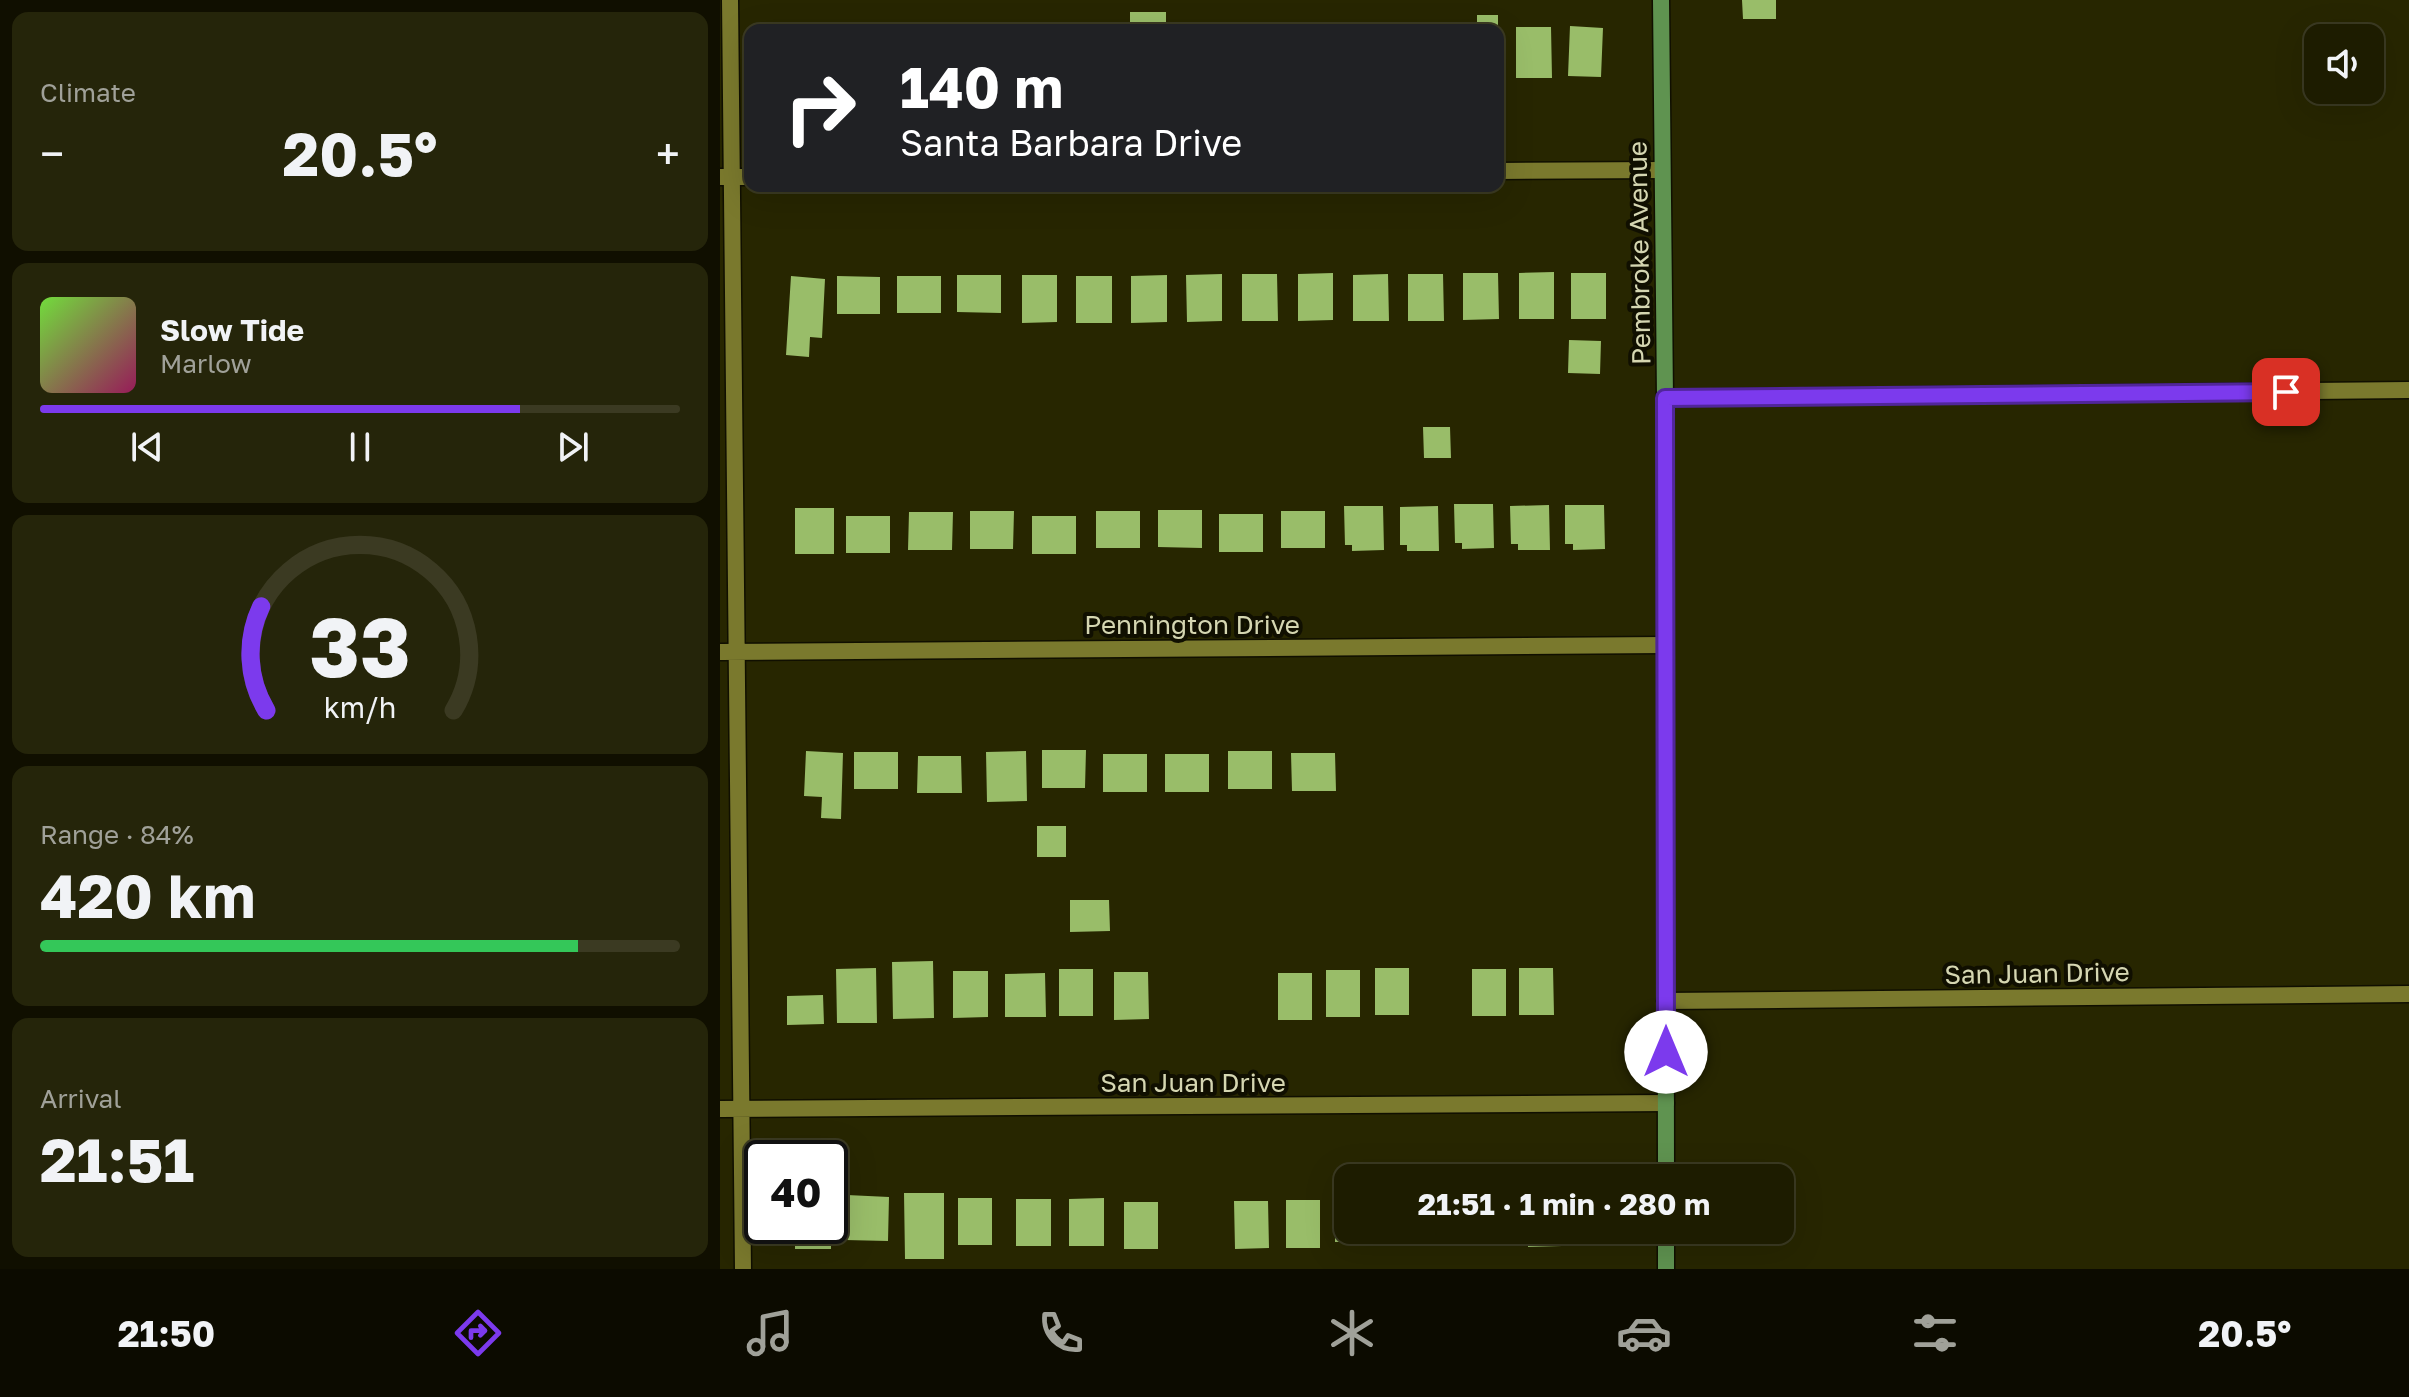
<!DOCTYPE html>
<html lang="en">
<head>
<meta charset="utf-8">
<style>
  body { margin:0; font-family:"Golos Text",sans-serif; background:#25250a; color:#f1f3f6; height:100vh; display:flex; flex-direction:column; font-size:30px; white-space:nowrap }
  * { box-sizing:border-box; margin:0 }
  p { font-size:26px; color:#a0a199 }
  .icon { flex:none; width:44px; height:44px; fill:none; stroke:currentColor; stroke-width:2; stroke-linecap:round; stroke-linejoin:round }
  .map { position:relative; flex:1; overflow:hidden }
  .panel { display:flex; flex-direction:column; gap:12px; padding:12px; background:#100f00; width:720px }
  .panel>* { flex:none }
  .hud { position:absolute; left:24px; top:24px; width:760px; height:168px; border-radius:16px; box-shadow:0 8px 32px #0002,0 0 0 2px #3b3a22; background:#202124; color:#fff; overflow:hidden }
  .fabs { position:absolute; left:1584px; top:24px; display:grid; gap:16px }
  .fabs a { display:grid; place-items:center; width:80px; height:80px; border-radius:16px; background:#1d1c00; box-shadow:0 8px 32px #0002,0 0 0 2px #3b3a22; font-size:40px }
  .speed { position:absolute; left:24px; top:1140px; display:flex; gap:16px; font-size:40px; font-weight:700; text-align:center }
  .speed>* { display:grid; place-content:center; width:104px; height:104px; border-radius:50%; background:#1d1c00; box-shadow:0 8px 32px #0002,0 0 0 2px #3b3a22; line-height:1 }
  .speed .limit { border:4px solid #111; border-radius:12px; background:#fff; color:#111 }
  .pin { position:absolute; display:grid; place-items:center; width:68px; height:68px; color:#fff; margin:-34px; border-radius:16px; box-shadow:0 4px 12px #0006 }
  .me { position:absolute; width:88px; margin:-44px; rotate:0deg; stroke-linejoin:round; filter:drop-shadow(0 0 6px #0008) }
  .turn { display:flex; align-items:center; gap:28px; height:168px; padding:0 24px; font-size:36px }
  .turn .icon { width:104px; height:104px; stroke-width:2.5 }
  .turn b { display:block; font-size:56px; line-height:68px }
  .big { font-size:60px; font-weight:700; line-height:1.1 }
  .panel .tile { flex:1; display:flex; flex-direction:column; justify-content:center; gap:12px; min-width:0; padding:0 28px; border-radius:16px; background:#25250a }
  .panel .dial { align-items:center; gap:0 }
  .dial svg { height:208px; overflow:visible; fill:none; stroke:#3b3a22; stroke-width:7; stroke-linecap:round; text-anchor:middle }
  .dial text { fill:#f1f3f6; stroke:none }
  .song { display:flex; align-items:center; gap:24px }
  .cover { width:96px; height:96px; border-radius:12px; background:linear-gradient(135deg,hsl(100 70% 55%),hsl(330 70% 35%)) }
  .played { height:8px; border-radius:4px; background:linear-gradient(90deg,#7c3aed 75%,#3b3a22 75%) }
  .keys { display:flex; justify-content:space-around; direction:ltr }
  .heat { display:flex; justify-content:space-between; align-items:center; font-size:44px; direction:ltr }
  .charge { height:12px; border-radius:6px; background:linear-gradient(90deg,#34c759 84%,#3b3a22 0) }
  .trip { position:absolute; left:614px; top:1164px; width:460px; height:80px; border-radius:16px; background:#1d1c00; box-shadow:0 8px 32px #0002,0 0 0 2px #3b3a22; font-weight:700; line-height:80px; text-align:center }
  .menu { display:flex; height:128px; justify-content:space-around; align-items:center; background:#0c0b00; color:#a0a199 }
  .menu .icon { width:56px; height:56px }
  .menu .selected { color:#7c3aed }
  .menu b { font-size:36px; color:#f1f3f6 }
  main { display:flex; flex:1; min-height:0 }
  .map>svg:first-child { display:block }
</style>
</head>
<body>
<main>
<section class="panel">
<div class="tile"><p>Climate</p>
<div class="heat"><a>−</a><b class="big">20.5°</b><a>+</a></div>
</div>
<div class="tile">
<div class="song"><i class="cover"></i><div><b>Slow Tide</b><p>Marlow</p></div></div>
<div class="played"></div>
<div class="keys"><svg class="icon" aria-label="previous" viewBox="0 0 24 24"><path d="M18 5L8 12l10 7zM5 5v14"/></svg><svg class="icon" aria-label="pause" viewBox="0 0 24 24"><path d="M8 5v14M16 5v14"/></svg><svg class="icon" aria-label="next" viewBox="0 0 24 24"><path d="M6 5l10 7-10 7zM19 5v14"/></svg></div>
</div>
<div class="tile dial"><svg viewBox="0 0 100 80">
<path d="M14 69A42 42 0 1 1 86 69"/>
<path d="M14 69A42 42 0 0 1 12 29" stroke="#7c3aed"/>
<text x="50" y="56" font-size="32" font-weight="700">33</text>
<text x="50" y="72" font-size="11">km/h</text>
</svg></div>
<div class="tile"><p>Range · 84%</p><b class="big">420 km</b><div class="charge"></div></div>
<div class="tile"><p>Arrival</p><b class="big">21:51</b></div>
</section>
<div class="map">
<svg width="1689" height="1269" viewBox="0 0 1689 1269">
  <rect width="100%" height="100%" fill="#272600"/>
  <path fill="#99bd69" d="M 1022,0 L 1056,0 L 1056,19 L 1023,19 Z
    M 410,12 L 446,12 L 446,30 L 410,30 Z
    M 757,15 L 778,15 L 778,30 L 743,30 L 743,26 L 757,26 Z
    M 850,26 L 883,28 L 881,77 L 848,76 Z
    M 646,27 L 668,27 L 668,30 L 646,30 Z
    M 796,27 L 831,27 L 832,78 L 796,78 Z
    M 834,272 L 834,319 L 799,319 L 799,273 Z
    M 613,273 L 613,320 L 578,321 L 578,274 Z
    M 743,273 L 778,273 L 779,319 L 743,320 Z
    M 851,273 L 886,273 L 886,319 L 851,319 Z
    M 502,274 L 502,321 L 467,322 L 466,275 Z
    M 522,274 L 557,274 L 558,321 L 522,321 Z
    M 668,274 L 669,321 L 633,321 L 633,275 Z
    M 688,274 L 723,274 L 724,321 L 688,321 Z
    M 237,275 L 281,275 L 281,313 L 237,312 Z
    M 302,275 L 337,275 L 337,322 L 302,323 Z
    M 447,275 L 447,322 L 411,323 L 411,276 Z
    M 71,276 L 105,279 L 102,338 L 90,337 L 89,357 L 66,355 Z
    M 117,276 L 160,277 L 160,314 L 117,314 Z
    M 177,276 L 221,276 L 221,313 L 177,313 Z
    M 356,276 L 392,276 L 392,323 L 356,323 Z
    M 849,340 L 881,341 L 880,374 L 848,373 Z
    M 703,427 L 730,427 L 731,458 L 704,458 Z
    M 734,504 L 773,504 L 774,548 L 742,549 L 742,543 L 735,543 Z
    M 829,505 L 830,550 L 798,550 L 798,544 L 791,544 L 790,506 Z
    M 845,505 L 884,505 L 885,549 L 853,550 L 853,544 L 845,544 Z
    M 624,506 L 663,506 L 664,550 L 632,551 L 632,545 L 625,545 Z
    M 718,506 L 719,551 L 687,551 L 687,545 L 680,545 L 680,507 Z
    M 75,508 L 114,508 L 114,554 L 75,554 Z
    M 438,510 L 482,510 L 482,548 L 438,547 Z
    M 250,511 L 294,511 L 293,549 L 250,549 Z
    M 376,511 L 420,511 L 420,548 L 376,548 Z
    M 561,511 L 605,511 L 605,548 L 561,548 Z
    M 189,512 L 233,512 L 232,550 L 188,550 Z
    M 499,514 L 543,514 L 543,552 L 499,552 Z
    M 126,516 L 170,516 L 170,553 L 126,553 Z
    M 312,516 L 356,516 L 356,554 L 312,554 Z
    M 322,750 L 366,750 L 365,788 L 322,788 Z
    M 86,751 L 123,753 L 121,819 L 101,818 L 102,797 L 84,796 Z
    M 306,751 L 307,801 L 267,802 L 266,752 Z
    M 508,751 L 552,751 L 552,789 L 508,789 Z
    M 134,752 L 178,752 L 178,789 L 134,789 Z
    M 571,753 L 615,753 L 616,791 L 572,791 Z
    M 383,754 L 427,754 L 427,792 L 383,792 Z
    M 445,754 L 489,754 L 489,792 L 445,792 Z
    M 198,756 L 241,756 L 242,793 L 197,793 Z
    M 317,826 L 346,826 L 346,857 L 317,857 Z
    M 350,900 L 389,900 L 390,931 L 350,932 Z
    M 213,961 L 214,1018 L 173,1019 L 172,962 Z
    M 156,968 L 157,1023 L 117,1023 L 116,969 Z
    M 655,968 L 689,968 L 689,1015 L 655,1015 Z
    M 799,968 L 833,968 L 834,1015 L 799,1015 Z
    M 339,969 L 373,969 L 373,1016 L 339,1016 Z
    M 752,969 L 786,969 L 786,1016 L 752,1016 Z
    M 606,970 L 640,970 L 640,1017 L 606,1017 Z
    M 233,971 L 268,971 L 268,1017 L 233,1018 Z
    M 394,972 L 428,972 L 429,1019 L 394,1020 Z
    M 325,973 L 326,1017 L 285,1017 L 285,974 Z
    M 558,973 L 592,973 L 592,1020 L 558,1020 Z
    M 103,995 L 104,1024 L 67,1025 L 67,996 Z
    M 184,1193 L 224,1193 L 224,1259 L 185,1259 Z
    M 127,1195 L 169,1197 L 168,1241 L 125,1240 Z
    M 615,1195 L 628,1195 L 628,1230 L 649,1230 L 649,1242 L 615,1242 Z
    M 238,1198 L 272,1198 L 272,1245 L 238,1245 Z
    M 384,1198 L 384,1246 L 349,1246 L 349,1199 Z
    M 296,1199 L 331,1199 L 331,1246 L 296,1246 Z
    M 566,1200 L 600,1200 L 600,1248 L 566,1248 Z
    M 514,1201 L 548,1201 L 549,1248 L 515,1249 Z
    M 404,1202 L 438,1202 L 438,1249 L 404,1249 Z
    M 75,1226 L 111,1226 L 111,1249 L 75,1249 Z
    M 664,1230 L 697,1230 L 697,1246 L 664,1246 Z
    M 712,1230 L 746,1230 L 746,1246 L 712,1246 Z
    M 760,1230 L 794,1230 L 794,1245 L 761,1245 Z
    M 808,1230 L 842,1230 L 842,1246 L 808,1247 Z"/>
  <g fill="none" stroke-linecap="round" stroke-linejoin="round">
    <g stroke="#100f00" stroke-width="19">
      <path id="street" d="M 10,0 L 23,1269
        M 778,171 L 942,170
        M 0,177 L 30,177
        M 945,398 L 1689,390
        M 0,652 L 944,645
        M 945,1001 L 1689,994
        M 0,1109 L 946,1103"/>
    </g>
    <g stroke="#100f00" stroke-width="19">
      <path id="secondary" d="M 941,0 L 945,398 L 946,1178
        M 946,1230 L 946,1269"/>
    </g>
    <use href="#street" stroke="#7a792d" stroke-width="16"/>
    <use href="#secondary" stroke="#5f9350" stroke-width="16"/>
  </g>
  <g fill="none" stroke-linecap="round" stroke-linejoin="round">
    <g stroke="#51269a" stroke-width="20">
      <path id="route" d="M 946,1052 L 945,398 L 1566,392"/>
    </g>
    <use href="#route" stroke="#7c3aed" stroke-width="14"/>
  </g>
  <g text-anchor="middle" dominant-baseline="central" stroke-width="8" stroke-linejoin="round" paint-order="stroke">
    <g font-size="26" fill="#d5d6b1" stroke="#100f00">
      <text transform="translate(919 253) rotate(-91)">Pembroke Avenue</text>
      <text x="472" y="624">Pennington Drive</text>
      <text transform="translate(1317 973) rotate(-1)">San Juan Drive</text>
      <text x="473" y="1082">San Juan Drive</text>
    </g>
  </g>
</svg>
<div class="fabs">
<a><svg class="icon" aria-label="sound" viewBox="0 0 24 24"><path d="M4 9h4l5-4v14l-5-4H4zM17 9q2 3 0 6"/></svg></a>
</div>
<div class="speed"><div class="limit">40</div></div>
<div class="pin" style="left:1566px;top:392px;background:#d93025"><svg class="icon" aria-label="arrive" viewBox="0 0 24 24"><path d="M6 21V4h12l-3 4 3 4H6"/></svg></div>
<svg class="me" style="left:946px;top:1052px" viewBox="-20 -20 40 40"><circle r="19" fill="#fff"/><path d="M0-13L10 11 0 6-10 11z" fill="#7c3aed"/></svg>
<div class="trip">21:51 · 1 min · 280 m</div>
<div class="hud">
<div class="turn"><svg class="icon" aria-label="right" viewBox="0 0 24 24"><path d="M7 20v-9h11M14 6l5 5-5 5"/></svg><div><b>140 m</b>Santa Barbara Drive</div></div>
</div>
</div>
</main>
<nav class="menu">
<b>21:50</b>
<svg class="icon selected" aria-label="directions" viewBox="0 0 24 24"><path d="M12 3l9 9-9 9-9-9zM9 14v-3h6M13 9l2 2-2 2"/></svg>
<svg class="icon" aria-label="music" viewBox="0 0 24 24"><path d="M9 18V5l10-2v13"/><circle cx="6" cy="18" r="3"/><circle cx="16" cy="16" r="3"/></svg>
<svg class="icon" aria-label="phone" viewBox="0 0 24 24"><path d="M5 4h4l2 5-3 2q2 4 5 5l2-3 5 2v4C11 20 4 13 5 4z"/></svg>
<svg class="icon" aria-label="climate" viewBox="0 0 24 24"><path d="M12 3v18M4 7l16 10M4 17L20 7"/></svg>
<svg class="icon" aria-label="car" viewBox="0 0 24 24"><path d="M5 17H2v-5l4-1 3-4h7l3 4 3 1v5h-3M9 17h6M6 11h13"/><circle cx="7" cy="17" r="2"/><circle cx="17" cy="17" r="2"/></svg>
<svg class="icon" aria-label="filters" viewBox="0 0 24 24"><path d="M4 7h16M4 17h16"/><circle cx="9" cy="7" r="2"/><circle cx="15" cy="17" r="2"/></svg>
<b>20.5°</b>
</nav>
</body>
</html>
